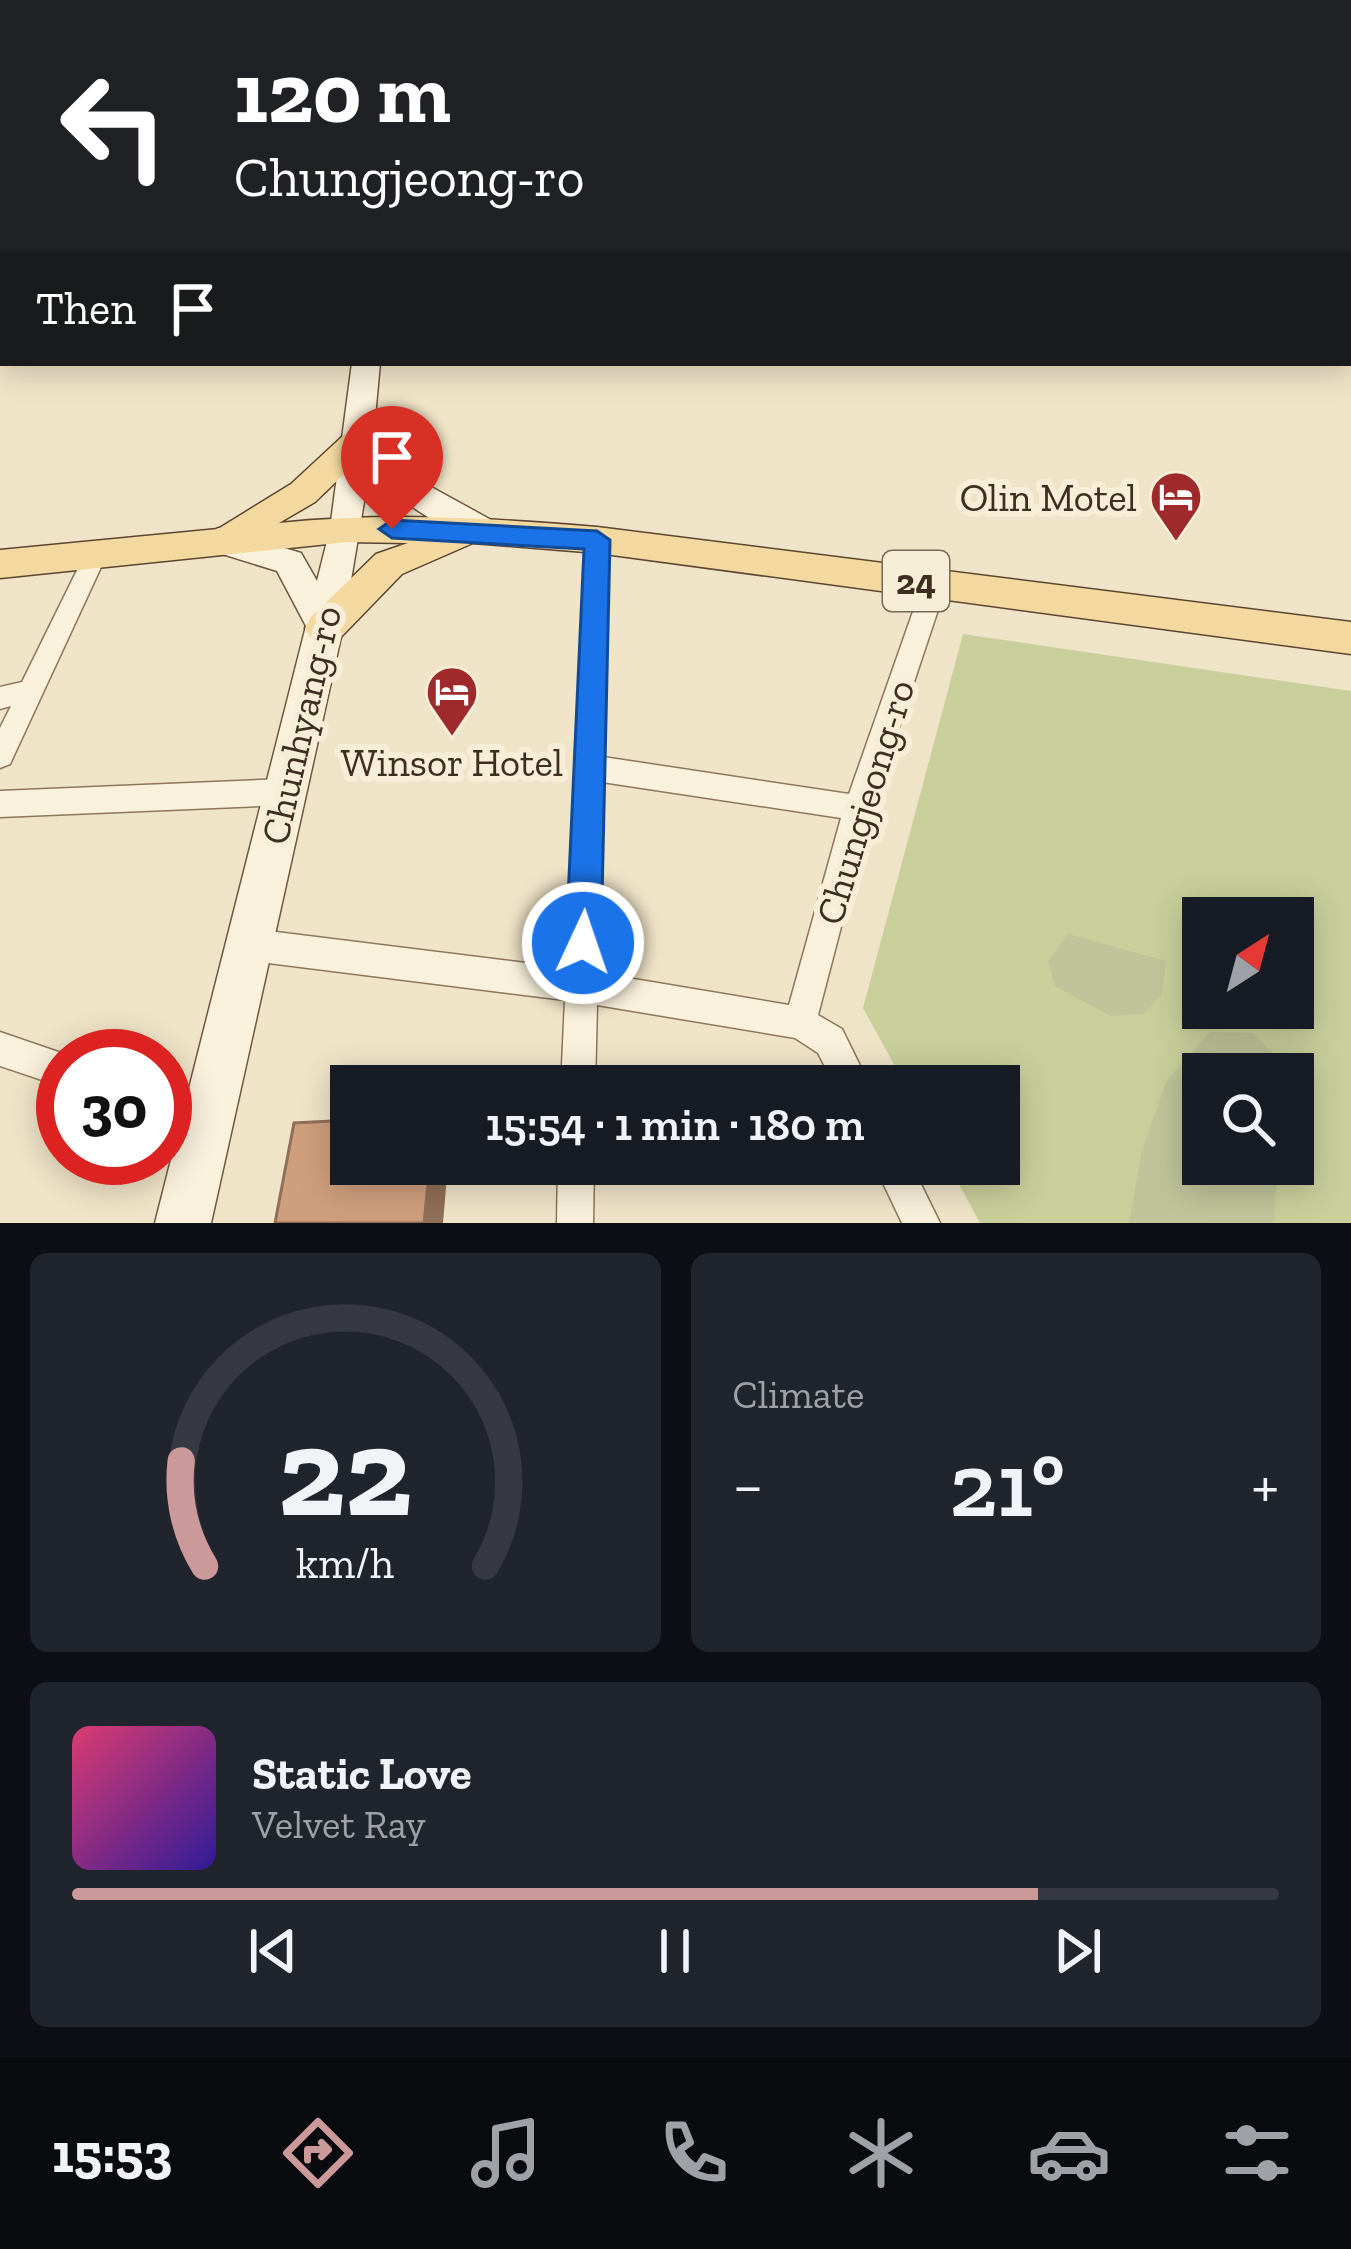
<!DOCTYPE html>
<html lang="en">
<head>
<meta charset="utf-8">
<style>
  body { margin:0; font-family:"Zilla Slab",serif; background:#20242c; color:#f1f3f6; height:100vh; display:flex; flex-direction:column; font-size:45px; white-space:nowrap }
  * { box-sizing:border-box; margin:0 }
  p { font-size:39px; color:#9ea1a6 }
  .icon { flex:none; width:66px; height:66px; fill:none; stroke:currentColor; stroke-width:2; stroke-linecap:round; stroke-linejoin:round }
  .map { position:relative; height:1223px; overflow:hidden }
  .side { display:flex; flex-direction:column; gap:30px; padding:30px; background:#0d0f14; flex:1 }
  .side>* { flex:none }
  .top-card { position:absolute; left:0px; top:0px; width:1353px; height:366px; box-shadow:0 6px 30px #0003; background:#202124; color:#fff; overflow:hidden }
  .needle { width:78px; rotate:36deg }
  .fabs { position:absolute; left:1182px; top:897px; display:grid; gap:24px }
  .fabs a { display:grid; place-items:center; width:132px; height:132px; border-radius:0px; background:#171b24; box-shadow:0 6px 30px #0003; font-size:60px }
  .speed { position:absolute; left:36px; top:1029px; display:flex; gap:24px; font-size:60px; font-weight:700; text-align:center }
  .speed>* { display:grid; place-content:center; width:156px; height:156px; border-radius:50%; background:#171b24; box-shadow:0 6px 30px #0003; line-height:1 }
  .speed .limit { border:18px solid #d22; background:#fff; color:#111 }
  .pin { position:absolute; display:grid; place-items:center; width:102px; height:102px; color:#fff; margin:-123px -51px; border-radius:50% 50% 50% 0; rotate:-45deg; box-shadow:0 0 12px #0007 }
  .pin .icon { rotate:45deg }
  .me { position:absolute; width:132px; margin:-66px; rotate:3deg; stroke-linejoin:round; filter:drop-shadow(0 0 9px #0008) }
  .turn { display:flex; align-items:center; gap:42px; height:252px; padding:0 36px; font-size:54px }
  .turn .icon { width:156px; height:156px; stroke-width:2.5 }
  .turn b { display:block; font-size:84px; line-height:102px }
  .then { display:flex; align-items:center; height:114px; padding:0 36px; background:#0003; gap:24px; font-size:45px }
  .big { font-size:90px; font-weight:600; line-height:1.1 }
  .side .widget { flex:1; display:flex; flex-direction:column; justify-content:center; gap:18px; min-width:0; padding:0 42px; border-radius:18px; background:#20242c }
  .side .dial { align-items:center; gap:0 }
  .dial svg { height:312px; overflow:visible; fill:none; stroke:#363941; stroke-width:7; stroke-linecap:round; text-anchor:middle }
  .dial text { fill:#f1f3f6; stroke:none }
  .song { display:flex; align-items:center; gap:36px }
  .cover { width:144px; height:144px; border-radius:18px; background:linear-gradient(135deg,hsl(340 70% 55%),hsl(250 70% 35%)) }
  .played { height:12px; border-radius:6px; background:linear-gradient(90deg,#cc999b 80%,#363941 80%) }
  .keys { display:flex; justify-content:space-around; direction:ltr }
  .heat { display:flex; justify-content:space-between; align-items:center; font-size:66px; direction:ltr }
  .side .tiles { flex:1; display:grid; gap:30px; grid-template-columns:1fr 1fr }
  .widget:last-child { grid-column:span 2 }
  .trip { position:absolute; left:330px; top:1065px; width:690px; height:120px; border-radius:0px; background:#171b24; box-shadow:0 6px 30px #0003; font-weight:600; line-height:120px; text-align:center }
  .dock { display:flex; height:192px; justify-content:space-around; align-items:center; background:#090b0e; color:#9ea1a6 }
  .dock .icon { width:84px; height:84px }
  .dock .current { color:#cc999b }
  .dock b { font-size:54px; color:#f1f3f6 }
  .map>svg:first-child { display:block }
</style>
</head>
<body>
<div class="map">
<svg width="1351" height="1223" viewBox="0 0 1351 1223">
  <rect width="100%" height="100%" fill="#f0e4c8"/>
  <path fill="#c9cf9b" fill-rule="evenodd" d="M 963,634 L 1351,691 L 1351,1223 L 980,1223 L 948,1164 L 999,1164 L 999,1086 L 906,1086 L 863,1008 ZM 1203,918 L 1293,918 L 1293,1008 L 1203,1008 ZM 1203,1074 L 1293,1074 L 1293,1164 L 1203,1164 Z"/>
  <path fill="#bfc49a" d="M 1068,934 L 1166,961 L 1162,994 L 1144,1014 L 1111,1016 L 1055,986 L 1048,961 Z
    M 1210,1032 L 1254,1033 L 1288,1069 L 1288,1074 L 1203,1074 L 1203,1164 L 1279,1164 L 1273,1223 L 1129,1223 L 1142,1150 L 1166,1082 Z"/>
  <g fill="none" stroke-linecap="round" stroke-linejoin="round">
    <path fill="#a9c4bc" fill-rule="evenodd" d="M 259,0 L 283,0 L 285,3 L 261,3 Z
      M 3,133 L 3,149 L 0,150 L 0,134 Z"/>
    <g stroke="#8d765c" stroke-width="3">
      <path id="street" d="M 3,116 L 3,124 L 0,125 L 0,117 Z
        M 597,532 L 608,540 L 603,757 L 849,794 L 923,583 L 935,574 L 947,583 L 872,808 L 818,1015 L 842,1029 L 870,1086 L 835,1086 L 818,1053 L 795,1038 L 597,1005 L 595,1086 L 561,1086 L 565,1000 L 252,961 L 241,956 L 236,945 L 241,934 L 252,929 L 566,968 L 586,540 ZM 602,782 L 841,818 L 789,1005 L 598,973 Z
        M 97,544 L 108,552 L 10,764 L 0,768 L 0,728 L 11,706 L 0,709 L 0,687 L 22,682 L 86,552 Z
        M 283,779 L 293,783 L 297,792 L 293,801 L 283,805 L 0,817 L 0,791 Z
        M 0,1032 L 70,1056 L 63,1056 L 63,1087 L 0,1066 Z
        M 165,1086 L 222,1106 L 227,1118 L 222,1130 L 210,1135 L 165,1120 Z
        M 558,1164 L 594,1164 L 593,1223 L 557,1223 Z
        M 874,1164 L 911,1164 L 940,1223 L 902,1223 Z"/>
    </g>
    <g stroke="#6f573f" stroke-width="3">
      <path id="secondary" d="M 372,0 L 388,0 L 389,3 L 373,3 Z
        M 352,363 L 380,363 L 373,439 L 413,477 L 493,521 L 498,530 L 493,539 C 462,548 392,494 369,472 L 343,628 L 211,1223 L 155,1223 L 306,626 L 277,571 L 206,549 L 201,540 L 218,528 L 301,553 L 317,581 L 330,529 Z"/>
    </g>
    <g stroke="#5b4430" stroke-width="3">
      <path id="primary" d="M 357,431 L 369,434 L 374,442 L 369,450 L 315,502 L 279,523 C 386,512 490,518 597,527 L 1351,622 L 1351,654 L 597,553 L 473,543 L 402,574 L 339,639 L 325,644 L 311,639 L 305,628 L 311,617 L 376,554 L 408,543 L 347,542 L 0,578 L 0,550 L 218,529 L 291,484 L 345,434 Z"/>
    </g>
    <use href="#street" fill="#faf1dc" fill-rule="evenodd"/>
    <use href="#secondary" fill="#faf1dc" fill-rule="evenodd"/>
    <use href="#primary" fill="#f3d9a0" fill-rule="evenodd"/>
  </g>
  <path fill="#916f58" d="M 430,1164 L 448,1164 L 443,1223 L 424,1223 Z"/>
  <path fill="#cf9f7d" stroke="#916f58" stroke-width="3" d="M 351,1120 L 351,1164 L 430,1164 L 424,1223 L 275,1223 L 294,1123 Z"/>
  <path fill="#1a73e8" stroke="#114b97" stroke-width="3" d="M 392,520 L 597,531 L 610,540 L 601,943 L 596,955 L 583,960 L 571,955 L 566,943 L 584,549 L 392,538 L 379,529 Z"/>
  <defs>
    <g id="hotel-pin" transform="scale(2.7)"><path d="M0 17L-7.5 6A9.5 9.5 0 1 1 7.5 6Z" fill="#9e2a2b" stroke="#f7eed8"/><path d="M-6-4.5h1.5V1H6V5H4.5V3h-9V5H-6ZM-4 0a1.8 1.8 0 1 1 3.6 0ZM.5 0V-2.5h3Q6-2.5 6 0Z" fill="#fff"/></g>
  </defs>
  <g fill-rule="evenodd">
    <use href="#hotel-pin" x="1176" y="497"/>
    <use href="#hotel-pin" x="452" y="692"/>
  </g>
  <g text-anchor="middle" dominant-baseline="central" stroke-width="12" stroke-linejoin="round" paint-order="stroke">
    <rect fill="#f7eed8" stroke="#756857" stroke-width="3" x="883" y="551" width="66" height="60" rx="9"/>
    <g font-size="36" font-weight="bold" fill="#3d2e20">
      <text x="916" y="581">24</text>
    </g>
    <g font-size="39" fill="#3d2e20" stroke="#f7eed8" text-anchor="end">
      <text x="1137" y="497">Olin Motel</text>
      <text x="452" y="762" text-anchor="middle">Winsor Hotel</text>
    </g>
    <g font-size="39" fill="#3d2e20" stroke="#f7eed8">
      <text transform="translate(301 725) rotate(-77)">Chunhyang-ro</text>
      <text transform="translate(865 802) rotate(-73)">Chungjeong-ro</text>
    </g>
  </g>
</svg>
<div class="fabs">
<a><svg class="needle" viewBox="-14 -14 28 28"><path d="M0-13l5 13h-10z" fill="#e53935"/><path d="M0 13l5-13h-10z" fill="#9ea1a6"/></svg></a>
<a><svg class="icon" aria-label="search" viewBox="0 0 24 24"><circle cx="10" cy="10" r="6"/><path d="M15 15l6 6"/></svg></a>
</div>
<div class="speed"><div class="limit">30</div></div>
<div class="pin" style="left:392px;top:529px;background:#d93025"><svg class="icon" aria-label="arrive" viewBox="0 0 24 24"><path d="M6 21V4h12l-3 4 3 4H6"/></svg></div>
<svg class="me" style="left:583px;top:943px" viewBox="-20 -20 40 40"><circle r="17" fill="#1a73e8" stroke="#fff" stroke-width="3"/><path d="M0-11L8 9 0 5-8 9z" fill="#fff"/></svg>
<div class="trip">15:54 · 1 min · 180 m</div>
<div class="top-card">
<div class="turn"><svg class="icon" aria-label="left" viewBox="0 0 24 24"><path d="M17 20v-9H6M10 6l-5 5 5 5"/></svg><div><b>120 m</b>Chungjeong-ro</div></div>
<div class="then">Then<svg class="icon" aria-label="arrive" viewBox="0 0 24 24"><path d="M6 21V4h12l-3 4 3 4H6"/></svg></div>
</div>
</div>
<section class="side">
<div class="tiles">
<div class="widget dial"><svg viewBox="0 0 100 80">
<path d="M14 69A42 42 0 1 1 86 69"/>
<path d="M14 69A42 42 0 0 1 8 42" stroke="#cc999b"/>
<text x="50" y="56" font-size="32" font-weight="700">22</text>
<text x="50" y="72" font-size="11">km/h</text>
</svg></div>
<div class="widget"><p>Climate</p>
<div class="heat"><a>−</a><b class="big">21°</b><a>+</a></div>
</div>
<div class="widget">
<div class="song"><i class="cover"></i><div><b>Static Love</b><p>Velvet Ray</p></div></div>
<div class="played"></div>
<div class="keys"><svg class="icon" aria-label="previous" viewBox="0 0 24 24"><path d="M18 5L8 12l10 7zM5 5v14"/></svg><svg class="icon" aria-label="pause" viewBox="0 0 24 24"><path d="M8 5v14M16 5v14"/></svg><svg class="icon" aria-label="next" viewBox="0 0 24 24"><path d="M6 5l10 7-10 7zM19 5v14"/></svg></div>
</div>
</div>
</section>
<nav class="dock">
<b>15:53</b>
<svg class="icon current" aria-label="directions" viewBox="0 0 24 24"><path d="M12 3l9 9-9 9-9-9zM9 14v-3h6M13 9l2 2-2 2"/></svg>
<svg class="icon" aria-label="music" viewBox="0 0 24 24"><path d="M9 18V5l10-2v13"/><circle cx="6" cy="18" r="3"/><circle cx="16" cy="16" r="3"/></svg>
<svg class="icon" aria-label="phone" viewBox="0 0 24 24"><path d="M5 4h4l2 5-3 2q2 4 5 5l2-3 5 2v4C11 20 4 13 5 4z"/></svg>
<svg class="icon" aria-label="climate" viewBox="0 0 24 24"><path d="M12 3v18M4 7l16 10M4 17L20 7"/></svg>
<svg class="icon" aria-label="car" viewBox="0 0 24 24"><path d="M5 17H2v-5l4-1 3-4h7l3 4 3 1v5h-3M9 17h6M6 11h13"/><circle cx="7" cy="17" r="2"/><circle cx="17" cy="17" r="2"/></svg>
<svg class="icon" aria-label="filters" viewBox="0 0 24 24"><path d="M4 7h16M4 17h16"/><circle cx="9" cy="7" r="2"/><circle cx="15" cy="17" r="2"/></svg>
</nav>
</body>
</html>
